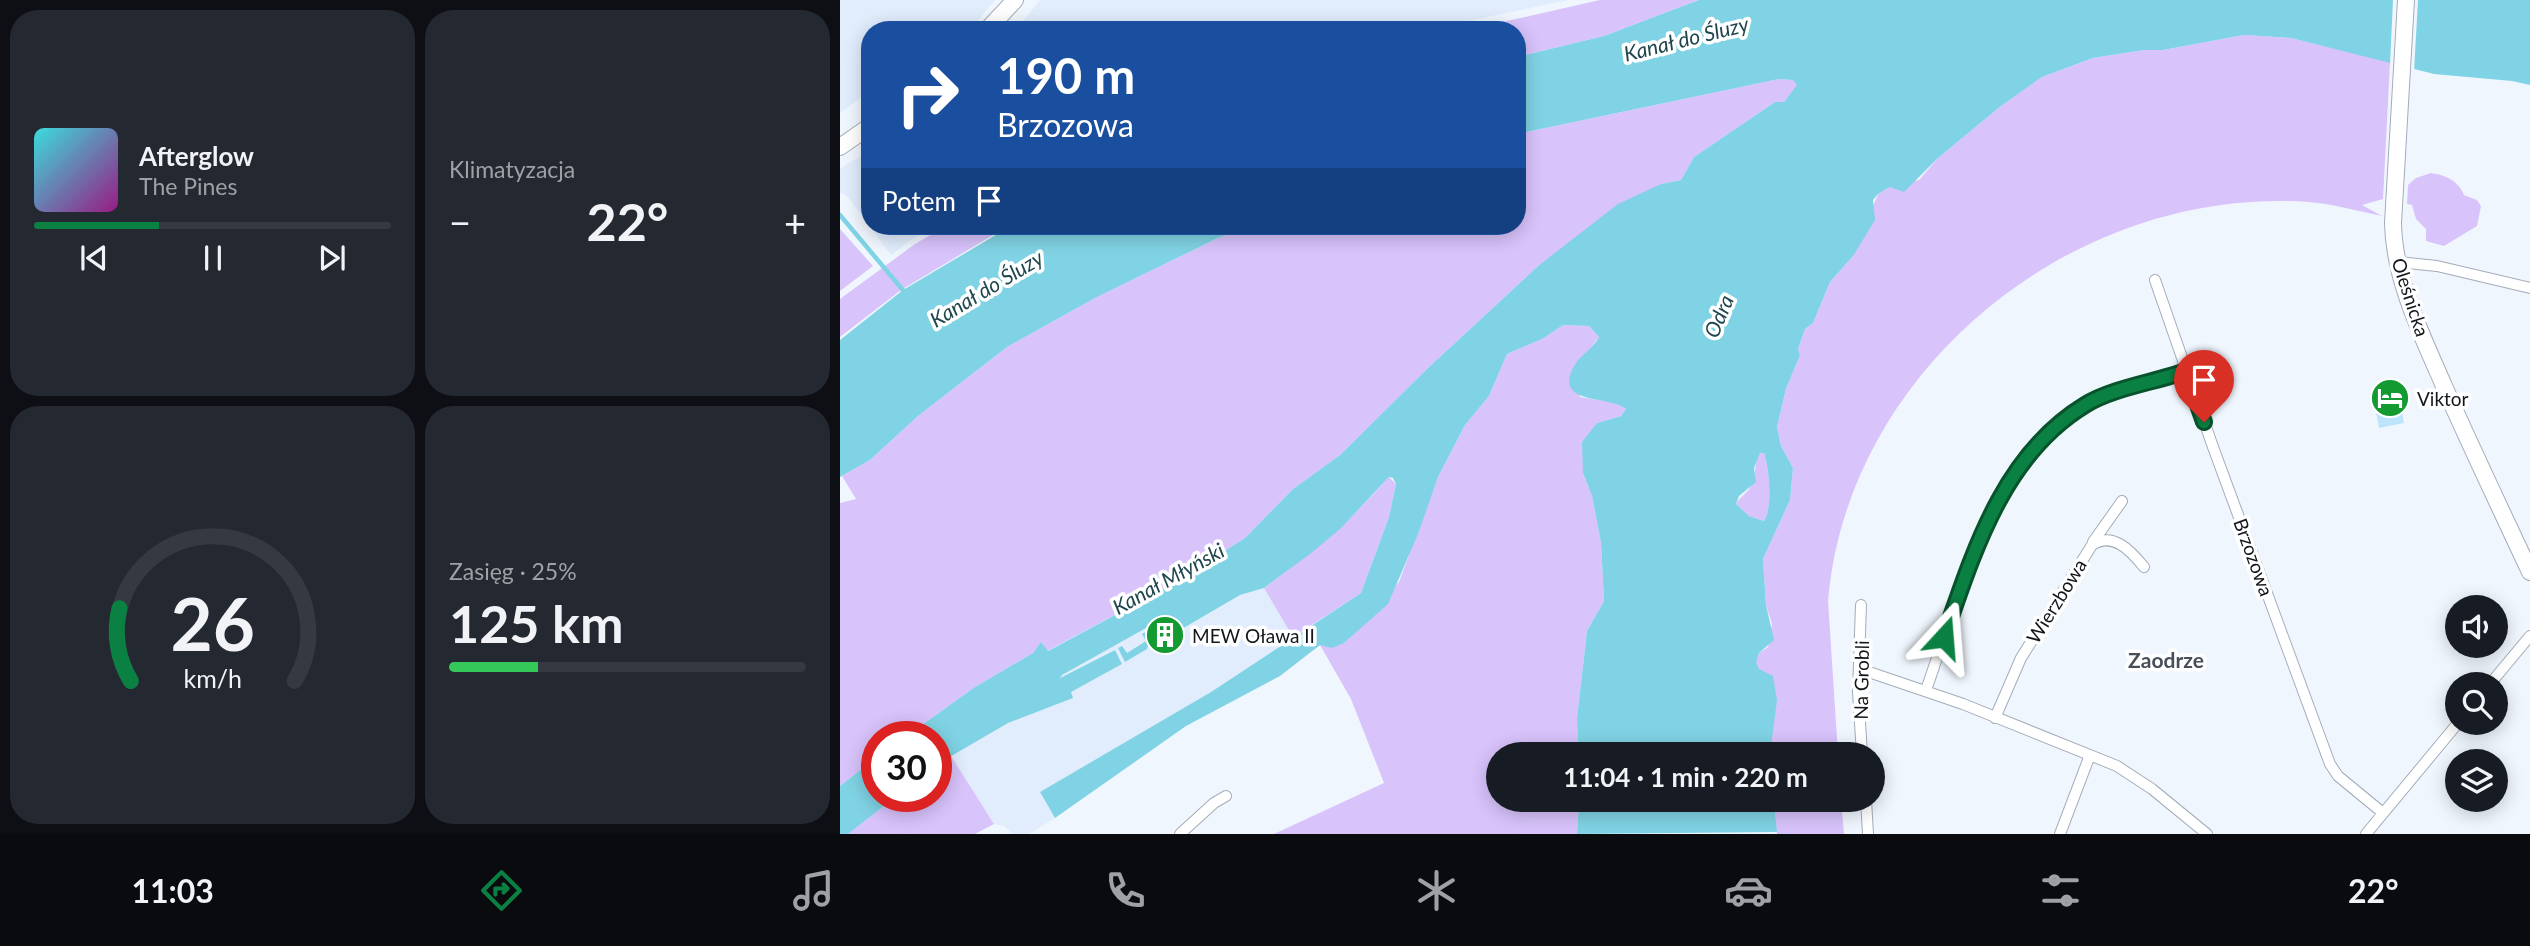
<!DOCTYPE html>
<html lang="pl">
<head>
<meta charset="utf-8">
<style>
  body { margin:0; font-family:Lato,sans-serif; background:#242831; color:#f1f3f6; height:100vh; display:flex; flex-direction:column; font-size:26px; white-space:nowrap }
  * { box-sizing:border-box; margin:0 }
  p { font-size:23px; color:#9ea1a6 }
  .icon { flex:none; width:38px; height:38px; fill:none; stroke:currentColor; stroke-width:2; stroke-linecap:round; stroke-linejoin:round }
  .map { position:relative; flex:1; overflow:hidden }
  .drawer { display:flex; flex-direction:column; gap:10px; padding:10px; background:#0d0f14; width:840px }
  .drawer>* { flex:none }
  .banner { position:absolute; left:21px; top:21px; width:665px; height:214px; border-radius:28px; box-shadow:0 4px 18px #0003; background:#1a4fa0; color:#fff; overflow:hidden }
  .controls { position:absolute; left:1605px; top:595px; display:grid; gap:14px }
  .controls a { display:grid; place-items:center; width:63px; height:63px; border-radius:50%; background:#171b24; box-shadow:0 4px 18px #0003; font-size:35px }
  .speed { position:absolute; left:21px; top:721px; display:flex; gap:14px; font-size:35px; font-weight:700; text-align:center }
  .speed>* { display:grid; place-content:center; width:91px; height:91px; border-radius:50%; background:#171b24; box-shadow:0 4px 18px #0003; line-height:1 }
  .speed .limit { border:10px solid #d22; background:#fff; color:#111 }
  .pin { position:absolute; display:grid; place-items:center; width:60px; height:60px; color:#fff; margin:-72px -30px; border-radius:50% 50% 50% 0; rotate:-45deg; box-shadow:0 0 7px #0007 }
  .pin .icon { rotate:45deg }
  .me { position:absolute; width:77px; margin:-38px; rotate:19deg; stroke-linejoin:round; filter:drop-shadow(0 0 5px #0008) }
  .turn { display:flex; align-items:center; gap:24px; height:147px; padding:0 21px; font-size:32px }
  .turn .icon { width:91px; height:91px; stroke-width:2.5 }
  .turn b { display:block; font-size:49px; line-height:60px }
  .then { display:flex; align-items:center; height:66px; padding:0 21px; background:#0003; gap:14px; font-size:26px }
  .big { font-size:52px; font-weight:700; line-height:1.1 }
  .drawer .tile { flex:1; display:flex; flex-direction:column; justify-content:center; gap:10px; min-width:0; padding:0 24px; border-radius:28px; background:#242831 }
  .drawer .dial { align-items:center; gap:0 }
  .dial svg { height:182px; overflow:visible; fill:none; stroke:#363941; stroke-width:7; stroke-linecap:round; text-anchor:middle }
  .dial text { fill:#f1f3f6; stroke:none }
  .song { display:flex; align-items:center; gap:21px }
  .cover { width:84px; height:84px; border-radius:10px; background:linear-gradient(135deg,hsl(180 70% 55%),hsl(310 70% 35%)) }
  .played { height:7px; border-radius:4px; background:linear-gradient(90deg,#0b8043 35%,#363941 35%) }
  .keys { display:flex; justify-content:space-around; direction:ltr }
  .heat { display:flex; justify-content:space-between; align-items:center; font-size:38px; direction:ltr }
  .charge { height:10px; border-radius:5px; background:linear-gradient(90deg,#34c759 25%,#363941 0) }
  .drawer .tiles { flex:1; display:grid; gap:10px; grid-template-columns:repeat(2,1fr) }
  .trip { position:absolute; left:646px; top:742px; width:399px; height:70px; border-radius:35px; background:#171b24; box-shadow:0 4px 18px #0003; font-weight:700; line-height:70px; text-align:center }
  .tab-bar { display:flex; height:112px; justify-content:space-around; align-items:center; background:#090b0e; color:#9ea1a6 }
  .tab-bar .icon { width:49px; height:49px }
  .tab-bar .active { color:#0b8043 }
  .tab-bar b { font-size:32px; color:#f1f3f6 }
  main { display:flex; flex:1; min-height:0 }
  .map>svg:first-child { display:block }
</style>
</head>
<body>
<main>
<section class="drawer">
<div class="tiles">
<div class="tile">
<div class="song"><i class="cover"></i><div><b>Afterglow</b><p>The Pines</p></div></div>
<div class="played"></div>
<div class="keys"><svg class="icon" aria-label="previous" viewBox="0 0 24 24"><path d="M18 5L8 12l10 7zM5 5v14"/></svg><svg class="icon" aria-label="pause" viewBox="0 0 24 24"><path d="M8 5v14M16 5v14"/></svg><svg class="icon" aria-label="next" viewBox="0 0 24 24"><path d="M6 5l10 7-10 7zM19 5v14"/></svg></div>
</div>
<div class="tile"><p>Klimatyzacja</p>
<div class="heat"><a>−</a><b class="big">22°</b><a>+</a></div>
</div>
<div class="tile dial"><svg viewBox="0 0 100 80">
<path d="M14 69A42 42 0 1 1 86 69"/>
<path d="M14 69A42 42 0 0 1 9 37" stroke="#0b8043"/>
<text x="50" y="56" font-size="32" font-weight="700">26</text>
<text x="50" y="72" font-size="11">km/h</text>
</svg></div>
<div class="tile"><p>Zasięg · 25%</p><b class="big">125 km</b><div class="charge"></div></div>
</div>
</section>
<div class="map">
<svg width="1690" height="834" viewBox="0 0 1690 834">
  <rect width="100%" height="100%" fill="#f0f6fe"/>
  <path fill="#e1edfd" d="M 0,0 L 155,0 L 130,30 L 30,30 L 30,91 L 0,113 Z
    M 200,0 L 729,0 L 584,30 L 176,30 Z
    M 30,150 L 30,226 L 90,226 L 51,255 L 8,197 L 0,192 L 0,169 Z
    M 424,588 L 453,637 L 371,692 L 200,792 L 215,818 L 189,834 L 172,834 L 164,826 L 154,824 L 111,756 L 168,723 L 233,698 L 230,692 L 282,663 L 274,650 L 219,678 L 222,675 L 300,630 L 315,622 L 317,625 L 307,641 L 287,653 L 285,661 L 307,649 L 312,633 L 330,623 L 336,633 L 400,595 Z"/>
  <path fill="#d8c3fb" d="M 760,0 L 859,0 L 764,36 L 677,57 L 677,30 L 627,30 Z
    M 1404,35 L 1451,38 L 1550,62 L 1543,199 L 1522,205 L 1542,216 C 1518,211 1493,204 1469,202 C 1237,185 1008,366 988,601 L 998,754 L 930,754 L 915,662 L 919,653 L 928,647 L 932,624 L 926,605 L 923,559 L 950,500 L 953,468 L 941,446 L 937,427 L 946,389 L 960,355 L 958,349 L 965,329 L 973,323 L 990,282 L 1013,256 L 1038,194 L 1050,187 L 1079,180 L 1098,158 L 1161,106 L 1202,77 L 1253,58 L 1304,50 L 1323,50 Z
    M 939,79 L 954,80 L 958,85 L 944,102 L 935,102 L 854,157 L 841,180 L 821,184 L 698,266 L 588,368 L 500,455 L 453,489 L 405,538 L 333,584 L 207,651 L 201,642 L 193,653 L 135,687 L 65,737 L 37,737 L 37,757 L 0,786 L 0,503 L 16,499 L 2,476 L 30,460 L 78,416 L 167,347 L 255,298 L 378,238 L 411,226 L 677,226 L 677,134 Z
    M 1591,173 C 1605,175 1618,180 1624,195 L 1637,200 L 1641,206 L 1637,226 L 1604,246 L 1586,241 L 1586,229 L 1576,219 L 1572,205 L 1567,204 L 1568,185 L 1576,178 Z
    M 106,226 L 168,226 L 61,290 L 0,337 L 0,299 L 75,244 Z
    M 0,229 L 33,266 L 0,291 Z
    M 723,325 L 749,326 L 759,337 L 745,356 L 735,364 L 740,397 L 781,404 L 786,409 L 781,416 L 757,423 L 743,473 L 752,496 L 761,543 L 764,601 L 747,631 L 737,718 L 738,754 L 658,754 L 658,800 L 739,800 L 737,834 L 434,834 L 544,783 L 511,699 L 480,645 L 504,643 L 521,627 L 559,582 L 598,477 L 625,425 L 649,396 L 667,354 L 704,338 Z
    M 920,453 L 924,453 C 929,467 933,508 924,521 L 909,516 L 896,504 C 900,496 907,494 911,486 C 917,475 913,465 920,453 Z
    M 549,477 L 556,484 L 549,517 L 521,593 L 453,637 L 424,588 C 470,555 511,520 549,477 Z
    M 111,756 L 154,824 L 135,834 L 8,834 L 57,796 L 96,796 L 96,765 Z
    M 934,800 L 1001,800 L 1004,834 L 937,834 Z"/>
  <path fill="#80d3e4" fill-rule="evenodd" d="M 859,0 L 1690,0 L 1690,85 L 1672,81 L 1594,74 L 1451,38 L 1404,35 L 1323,50 L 1304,50 L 1253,58 L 1202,77 L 1161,106 L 1098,158 L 1064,192 L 1050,187 L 1038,194 L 1033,200 L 1035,220 L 1013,256 L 990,282 L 973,323 L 965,329 L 958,349 L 960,355 L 946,389 L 937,427 L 941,446 L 953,468 L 950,500 L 923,559 L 926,605 L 934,640 L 919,653 L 916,662 L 919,669 L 933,676 L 937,700 L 930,754 L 738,754 L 737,718 L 747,631 L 764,601 L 761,543 L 752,496 L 743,473 L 742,442 L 757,423 L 781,416 L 786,409 C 770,395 712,406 734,366 C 740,355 753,349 759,337 L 749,326 L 723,325 L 704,338 L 667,354 L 649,396 L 625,425 L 598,477 L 578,534 L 548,604 L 504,643 L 492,648 L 480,645 L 440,676 L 346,726 L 215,818 L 200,792 L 371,692 L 521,593 L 549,517 L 556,484 L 553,478 L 549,477 L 500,529 L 470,554 L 424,588 L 400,595 L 335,633 L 330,624 L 312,633 L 307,649 L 285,662 L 278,648 L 282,646 L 287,653 L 306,641 L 302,634 L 317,625 L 315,623 L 222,675 L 220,678 L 275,650 L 282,664 L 231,692 L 233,698 L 168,723 L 96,765 L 96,737 L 65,737 L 135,687 L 193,653 L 201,642 L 208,651 L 333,584 L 405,538 L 453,489 L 500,455 L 588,368 L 698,266 L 778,204 L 821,184 L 841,180 L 854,157 L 935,102 L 944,102 L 957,85 L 953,80 L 939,79 L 677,134 L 677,57 L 764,36 ZM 920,453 L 924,453 C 929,467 933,508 924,521 L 909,516 L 896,504 L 899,496 L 916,482 L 914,468 Z
    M 171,226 L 411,226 L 378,238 L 255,298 L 167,347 L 78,416 L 30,460 L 0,477 L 0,340 L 63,290 Z
    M 37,757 L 37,796 L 57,796 L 8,834 L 0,834 L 0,786 Z
    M 739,800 L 934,800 L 937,832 L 737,834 Z"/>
  <path fill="#f0f6fe" d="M 1553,0 L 1578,0 L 1574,72 L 1550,65 Z"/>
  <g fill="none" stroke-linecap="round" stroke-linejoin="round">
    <path stroke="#80d3e4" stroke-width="4.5" d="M 0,215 L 67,295"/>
  </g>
  <path fill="#bee4fb" d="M 1564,383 L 1569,406 L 1561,407 L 1564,423 L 1539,428 L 1532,390 Z
    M 330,623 L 338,637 L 320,647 L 312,633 Z"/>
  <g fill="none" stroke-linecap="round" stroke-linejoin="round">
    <g stroke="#a3acb9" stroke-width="12">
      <path id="street" d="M 1558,262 L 1597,266 L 1690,288
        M 1315,280 L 1373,447 L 1490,764 L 1498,776 L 1543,813
        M 1253,542 L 1282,501
        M 1021,605 L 1018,692 L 1022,754
        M 1020,669 L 1123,704 L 1277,766 L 1312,789 L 1367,834
        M 1650,684 L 1690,636
        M 1086,690 C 1122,589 1148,466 1244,405 C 1270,389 1317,382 1346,371
        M 1155,718 L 1181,658 L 1252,545 C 1273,531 1291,551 1304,567
        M 1026,800 L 1028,834
        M 340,834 L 374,803 L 386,796
        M 1220,834 L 1250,755
        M 1526,834 L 1618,723"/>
    </g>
    <g stroke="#a3acb9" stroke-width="18">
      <path id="secondary" d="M 1566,0 L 1553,223 C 1554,280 1582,335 1604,386 C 1632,449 1661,510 1690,572
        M 147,30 L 175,0
        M 0,147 L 30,126"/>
    </g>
    <use href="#street" stroke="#fff" stroke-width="10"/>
    <use href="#secondary" stroke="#fff" stroke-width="16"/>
  </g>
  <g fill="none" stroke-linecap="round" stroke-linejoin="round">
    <g stroke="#07532c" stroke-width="18">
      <path id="route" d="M 1104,637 C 1134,551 1163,455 1245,405 C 1272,388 1316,382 1346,371 L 1364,422"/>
    </g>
    <use href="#route" stroke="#0b8043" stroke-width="12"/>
  </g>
  <defs>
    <g id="hotel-disc" transform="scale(2.0125)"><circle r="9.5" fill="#139a30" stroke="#fff"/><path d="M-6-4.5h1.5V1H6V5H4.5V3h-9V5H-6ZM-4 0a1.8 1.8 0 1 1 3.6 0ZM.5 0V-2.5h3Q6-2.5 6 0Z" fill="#fff"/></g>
    <g id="building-disc" transform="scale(2.0125)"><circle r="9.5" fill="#139a30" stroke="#fff"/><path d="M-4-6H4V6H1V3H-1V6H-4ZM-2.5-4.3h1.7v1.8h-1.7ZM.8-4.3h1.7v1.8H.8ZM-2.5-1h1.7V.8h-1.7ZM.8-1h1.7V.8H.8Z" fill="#fff"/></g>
  </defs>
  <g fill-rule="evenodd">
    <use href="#hotel-disc" x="1550" y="398"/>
    <use href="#building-disc" x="325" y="635"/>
  </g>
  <g text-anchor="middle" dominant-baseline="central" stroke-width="7" stroke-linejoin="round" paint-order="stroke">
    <g font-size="19" fill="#13171b" stroke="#fff">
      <text transform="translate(1571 297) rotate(72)">Oleśnicka</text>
      <text transform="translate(1414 557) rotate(70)">Brzozowa</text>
      <text transform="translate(1216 601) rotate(-58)">Wierzbowa</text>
      <text transform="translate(1021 680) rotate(-89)">Na Grobli</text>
    </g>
    <g font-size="19" fill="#13171b" stroke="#fff" text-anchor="start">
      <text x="1577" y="398">Viktor</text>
      <text x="352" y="635">MEW Oława II</text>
    </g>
    <g font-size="21" font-style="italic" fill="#1f464e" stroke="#fff">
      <text transform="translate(846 38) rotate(-14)">Kanał do Śluzy</text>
      <text transform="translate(146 288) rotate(-31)">Kanał do Śluzy</text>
      <text transform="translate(878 316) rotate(-67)">Odra</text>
      <text transform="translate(328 578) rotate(-29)">Kanał Młyński</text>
    </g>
    <g font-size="21" font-weight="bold" fill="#474f5a" stroke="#fff">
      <text x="1326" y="659">Zaodrze</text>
    </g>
  </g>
</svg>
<div class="controls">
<a><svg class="icon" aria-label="sound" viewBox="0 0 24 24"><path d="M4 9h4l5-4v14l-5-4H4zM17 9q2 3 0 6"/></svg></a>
<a><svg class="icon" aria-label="search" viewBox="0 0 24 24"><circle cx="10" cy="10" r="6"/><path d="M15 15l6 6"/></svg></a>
<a><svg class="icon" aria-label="layers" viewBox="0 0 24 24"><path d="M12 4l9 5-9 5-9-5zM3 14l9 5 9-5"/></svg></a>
</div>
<div class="speed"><div class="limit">30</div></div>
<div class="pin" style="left:1364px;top:422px;background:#d93025"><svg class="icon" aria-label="arrive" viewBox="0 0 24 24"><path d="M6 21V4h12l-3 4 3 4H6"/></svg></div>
<svg class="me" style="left:1104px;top:637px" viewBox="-20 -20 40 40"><path d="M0-17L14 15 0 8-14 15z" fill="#0b8043" stroke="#fff" stroke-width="4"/></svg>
<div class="trip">11:04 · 1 min · 220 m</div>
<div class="banner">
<div class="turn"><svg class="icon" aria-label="right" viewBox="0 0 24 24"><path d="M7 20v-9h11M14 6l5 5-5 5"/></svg><div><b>190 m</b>Brzozowa</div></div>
<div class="then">Potem<svg class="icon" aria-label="arrive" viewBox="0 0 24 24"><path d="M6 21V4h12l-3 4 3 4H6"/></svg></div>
</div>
</div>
</main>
<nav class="tab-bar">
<b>11:03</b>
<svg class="icon active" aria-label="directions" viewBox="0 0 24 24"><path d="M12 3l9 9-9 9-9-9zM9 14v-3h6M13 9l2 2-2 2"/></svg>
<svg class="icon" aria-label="music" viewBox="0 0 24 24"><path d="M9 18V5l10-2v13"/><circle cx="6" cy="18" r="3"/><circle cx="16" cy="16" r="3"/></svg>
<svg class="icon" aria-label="phone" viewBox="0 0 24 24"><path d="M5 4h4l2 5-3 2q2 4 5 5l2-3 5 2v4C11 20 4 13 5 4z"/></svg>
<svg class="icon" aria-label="climate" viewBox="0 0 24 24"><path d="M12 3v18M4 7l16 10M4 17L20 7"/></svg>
<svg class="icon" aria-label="car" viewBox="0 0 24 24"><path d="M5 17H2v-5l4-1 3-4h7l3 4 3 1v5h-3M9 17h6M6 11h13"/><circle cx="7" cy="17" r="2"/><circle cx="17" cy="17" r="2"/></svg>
<svg class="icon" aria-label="filters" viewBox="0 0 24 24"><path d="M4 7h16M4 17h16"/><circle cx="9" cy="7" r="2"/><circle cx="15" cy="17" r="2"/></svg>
<b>22°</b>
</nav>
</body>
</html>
